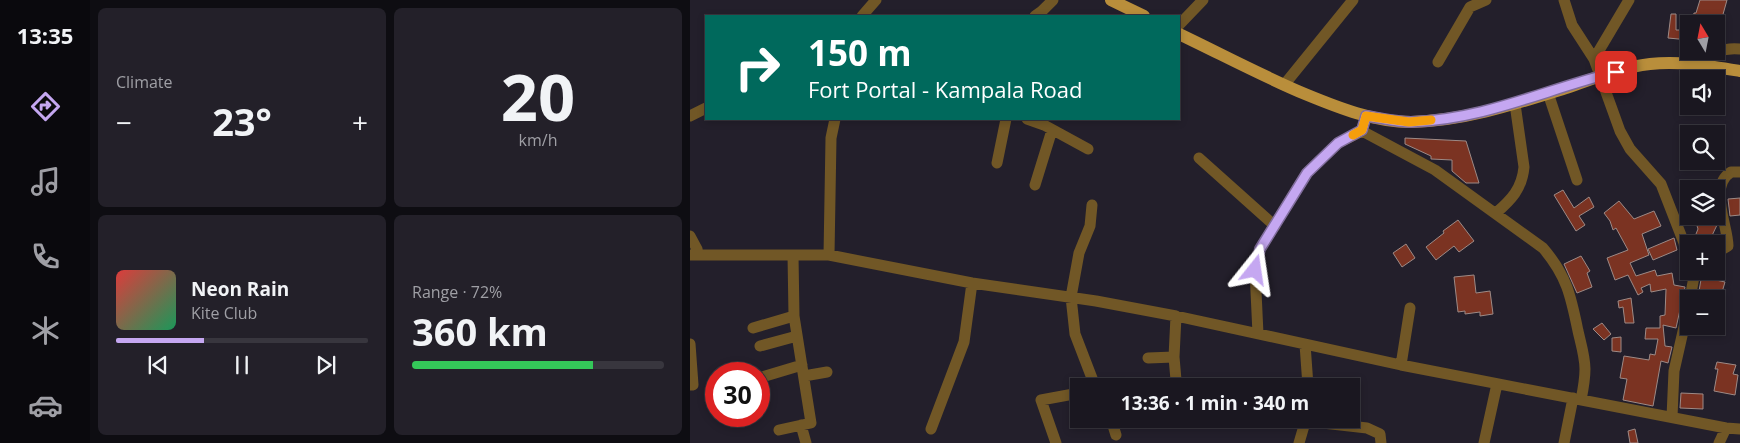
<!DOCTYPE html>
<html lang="en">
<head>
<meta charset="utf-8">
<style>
  body { margin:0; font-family:"Open Sans",sans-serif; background:#232029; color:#f1f3f6; height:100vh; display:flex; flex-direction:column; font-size:19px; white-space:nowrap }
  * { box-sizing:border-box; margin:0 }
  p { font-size:16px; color:#9f9fa5 }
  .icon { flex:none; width:28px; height:28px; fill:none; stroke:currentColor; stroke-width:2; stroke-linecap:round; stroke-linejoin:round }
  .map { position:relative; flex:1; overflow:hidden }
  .sheet { display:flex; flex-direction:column; gap:8px; padding:8px; background:#0e0d12; width:600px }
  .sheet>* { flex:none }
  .guide { position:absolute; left:15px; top:15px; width:475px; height:105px; border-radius:0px; box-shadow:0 2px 8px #0003,0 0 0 1px #38363e; background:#00695c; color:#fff; overflow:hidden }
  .needle { width:32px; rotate:350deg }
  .tools { position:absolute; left:990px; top:15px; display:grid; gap:10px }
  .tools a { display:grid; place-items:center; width:45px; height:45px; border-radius:0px; background:#1a1720; box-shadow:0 2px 8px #0003,0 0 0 1px #38363e; font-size:25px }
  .speed { position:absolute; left:15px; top:362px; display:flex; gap:10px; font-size:25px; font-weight:700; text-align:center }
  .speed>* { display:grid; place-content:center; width:65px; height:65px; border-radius:50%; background:#1a1720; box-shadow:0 2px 8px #0003,0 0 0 1px #38363e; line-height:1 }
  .speed .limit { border:8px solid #d22; background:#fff; color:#111 }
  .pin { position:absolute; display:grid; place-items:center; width:42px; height:42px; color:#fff; margin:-21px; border-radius:10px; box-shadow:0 2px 8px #0006 }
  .me { position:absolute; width:55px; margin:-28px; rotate:15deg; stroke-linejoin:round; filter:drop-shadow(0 0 4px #0008) }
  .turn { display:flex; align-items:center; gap:18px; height:105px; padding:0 20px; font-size:22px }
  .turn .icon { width:65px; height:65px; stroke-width:2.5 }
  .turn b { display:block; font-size:35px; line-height:42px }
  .big { font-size:38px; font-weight:700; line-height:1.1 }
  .sheet .widget { flex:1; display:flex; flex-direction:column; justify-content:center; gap:8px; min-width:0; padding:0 18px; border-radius:8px; background:#232029 }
  .sheet .dial { align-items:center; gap:0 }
  .dial b { font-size:65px; line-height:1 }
  .song { display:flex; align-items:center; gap:15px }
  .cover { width:60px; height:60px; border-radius:8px; background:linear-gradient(135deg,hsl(0 70% 55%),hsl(150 70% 35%)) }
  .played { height:5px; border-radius:2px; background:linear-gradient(90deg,#c5a7f1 35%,#38363e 35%) }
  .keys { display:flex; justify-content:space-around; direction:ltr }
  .heat { display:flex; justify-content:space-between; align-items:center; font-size:28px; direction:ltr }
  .charge { height:8px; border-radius:4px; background:linear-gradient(90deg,#34c759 72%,#38363e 0) }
  .sheet .tiles { flex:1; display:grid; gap:8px; grid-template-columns:repeat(2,1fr) }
  .trip { position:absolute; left:380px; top:378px; width:290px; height:50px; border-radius:0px; background:#1a1720; box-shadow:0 2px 8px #0003,0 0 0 1px #38363e; font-weight:700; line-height:50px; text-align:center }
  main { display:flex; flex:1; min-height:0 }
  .tab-bar { display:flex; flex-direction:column; width:90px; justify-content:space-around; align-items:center; background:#0a090d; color:#9f9fa5 }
  .tab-bar .icon { width:35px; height:35px }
  .tab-bar .selected { color:#c5a7f1 }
  .tab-bar b { font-size:22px; color:#f1f3f6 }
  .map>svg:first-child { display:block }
</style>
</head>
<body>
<main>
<nav class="tab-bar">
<b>13:35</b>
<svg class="icon selected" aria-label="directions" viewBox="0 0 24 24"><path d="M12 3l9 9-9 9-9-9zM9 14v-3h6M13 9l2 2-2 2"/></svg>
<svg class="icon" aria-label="music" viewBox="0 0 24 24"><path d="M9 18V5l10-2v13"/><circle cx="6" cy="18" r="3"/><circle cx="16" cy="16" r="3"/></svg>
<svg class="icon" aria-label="phone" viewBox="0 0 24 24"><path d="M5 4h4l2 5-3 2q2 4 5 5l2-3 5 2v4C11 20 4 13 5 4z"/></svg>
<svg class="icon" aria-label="climate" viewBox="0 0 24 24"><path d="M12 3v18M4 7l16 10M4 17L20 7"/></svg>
<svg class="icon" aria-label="car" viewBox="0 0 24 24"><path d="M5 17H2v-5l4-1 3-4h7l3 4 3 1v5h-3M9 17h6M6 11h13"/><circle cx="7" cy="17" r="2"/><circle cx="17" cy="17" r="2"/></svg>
</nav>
<section class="sheet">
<div class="tiles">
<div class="widget"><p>Climate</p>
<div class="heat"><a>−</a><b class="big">23°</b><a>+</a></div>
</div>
<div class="widget dial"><b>20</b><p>km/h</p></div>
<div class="widget">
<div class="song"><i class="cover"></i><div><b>Neon Rain</b><p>Kite Club</p></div></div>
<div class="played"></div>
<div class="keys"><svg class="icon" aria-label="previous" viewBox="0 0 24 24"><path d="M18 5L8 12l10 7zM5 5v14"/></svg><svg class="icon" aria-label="pause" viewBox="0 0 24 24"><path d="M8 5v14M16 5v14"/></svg><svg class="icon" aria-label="next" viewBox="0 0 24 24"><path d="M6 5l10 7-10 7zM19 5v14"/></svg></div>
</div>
<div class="widget"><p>Range · 72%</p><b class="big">360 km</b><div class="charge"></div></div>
</div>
</section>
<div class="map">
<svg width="1050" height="443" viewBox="0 0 1050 443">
  <rect width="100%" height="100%" fill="#231f2b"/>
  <path fill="#7b3322" stroke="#9d8a86" d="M 1010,0 L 1037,0 L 1030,25 L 1013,20 L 1012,24 L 1001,24 L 1004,13 L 1006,13 Z
    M 981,14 L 986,14 L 986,30 L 999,30 L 999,40 L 978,38 Z
    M 715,138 L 776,141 L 789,183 L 776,183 L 762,171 L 762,160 L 741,159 L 741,156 L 715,144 Z
    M 873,190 L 884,208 L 899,197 L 904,207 L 889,216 L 895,225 L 886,231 L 864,195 Z
    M 1050,198 L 1050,215 L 1040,216 L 1038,199 Z
    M 929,201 L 944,219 L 964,211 L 971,226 L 952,234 L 959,255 L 940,263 L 946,276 L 965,270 L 967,276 L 982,273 L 984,285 L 995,287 L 986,328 L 973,325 L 975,346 L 982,347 L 978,363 L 971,361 L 963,406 L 933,400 L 937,379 L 930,378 L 934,356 L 959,360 L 960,354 L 965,355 L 968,339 L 955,339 L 956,328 L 970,328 L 970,316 L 975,315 L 976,289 L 961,292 L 960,284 L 951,288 L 953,292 L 948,295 L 938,275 L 925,280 L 917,258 L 938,250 L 926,228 L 923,230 L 920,221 L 914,213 Z
    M 1004,216 L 1025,216 L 1027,225 L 1018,244 L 1002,244 L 1008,229 Z
    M 768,220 L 784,241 L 769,252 L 764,246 L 746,260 L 736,247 L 754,233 L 753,231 Z
    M 984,238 L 987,250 L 963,260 L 958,249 Z
    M 716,244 L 725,258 L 712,267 L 703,253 Z
    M 891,256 L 900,271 L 897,273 L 902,287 L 887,293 L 874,264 Z
    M 1017,271 L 1025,271 L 1024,274 L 1027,275 L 1026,280 L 1035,282 L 1030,299 L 1018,299 L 1020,294 L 1009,291 L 1012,274 L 1016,276 Z
    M 784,275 L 786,293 L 800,291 L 803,314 L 790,316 L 790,312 L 775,314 L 775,311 L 768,312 L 764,277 Z
    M 941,298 L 944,323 L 935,323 L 933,307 L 929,308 L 928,301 Z
    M 912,323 L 921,334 L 914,340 L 903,329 Z
    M 931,337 L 931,352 L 922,351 L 922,338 Z
    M 1027,362 L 1046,365 L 1043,374 L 1048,375 L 1045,395 L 1024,391 L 1028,369 L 1025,369 Z
    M 991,393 L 1013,394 L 1013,409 L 990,408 Z
    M 945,429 L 948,443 L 940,443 L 938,431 Z"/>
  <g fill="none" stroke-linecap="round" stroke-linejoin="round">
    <path stroke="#715726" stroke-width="11" d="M 874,0 L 882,25 L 904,59 L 930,131 L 940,149 L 971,184 L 994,243 L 996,256 L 999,258
      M 172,16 L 186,0
      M 345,16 L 352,11 L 363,0
      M 489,25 L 513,0
      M 904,59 L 939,0
      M 748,62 L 780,7 L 796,0
      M 1007,64 C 1021,54 1032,47 1050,49
      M 594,85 L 663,0
      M 858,93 L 887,180
      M 0,116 L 16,108
      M 337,119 L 354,125 L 398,149
      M 672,131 L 745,170 L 853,248 C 877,276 881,297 888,331 C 891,344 895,357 895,369 C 895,379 893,390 891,400
      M 509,158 L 585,226
      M 307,163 L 316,119
      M 345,185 L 362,130
      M 402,205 L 400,226 L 389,253 L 381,297 L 385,334 L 405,386
      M 806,213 C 821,200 832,189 834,167 L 825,104
      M 0,236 L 7,249 L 8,255
      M 1026,253 L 1038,246 C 1038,226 1018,186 1041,172 L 1050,172
      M 0,255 L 139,255 L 282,283 L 406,301 L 486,316 L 711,365 L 1036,428 L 1050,429
      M 139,255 L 141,138 L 145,119
      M 1000,299 L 1005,271
      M 63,328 L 104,316
      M 568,334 L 565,270 L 570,249 L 617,173 L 648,143 L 672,131 L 673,125
      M 0,344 L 3,385 L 0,385
      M 615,344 L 618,386
      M 70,346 L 107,336
      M 458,358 L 484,357
      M 711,365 L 720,308
      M 114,376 L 137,372
      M 72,377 L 112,365
      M 486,380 L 484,357 L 486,316
      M 982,417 L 984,371 L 999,305
      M 421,419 L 426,435
      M 615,421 L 677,428 L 690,434 L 691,443
      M 111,425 L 116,443
      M 241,429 L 274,342 L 282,283
      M 89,430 L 121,423 L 104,316 L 103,255
      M 366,443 L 351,400 L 389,393
      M 609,443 L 616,419
      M 794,443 L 807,384
      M 874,443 L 883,398
      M 1029,443 L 1036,428"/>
    <path stroke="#b98e3b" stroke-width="12" d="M 421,0 L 454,16
      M 489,34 C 531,54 572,76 615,94 C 649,108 684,122 721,122 C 774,121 825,104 876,88 C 902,79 932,67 960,64 C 991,61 1020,66 1050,71"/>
  </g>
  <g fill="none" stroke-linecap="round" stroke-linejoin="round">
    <g stroke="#806d9d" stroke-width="12">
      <path id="route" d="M 565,270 L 570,249 L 617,173 L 648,143 L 672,130 L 676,116 C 690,118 707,122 721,122 C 797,119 856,89 926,72"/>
    </g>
    <use href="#route" stroke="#c5a7f1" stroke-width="9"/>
    <path stroke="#f59e0b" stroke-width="9" d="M 663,135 L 672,130 L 676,116 L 719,122 L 741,120"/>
  </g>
</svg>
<div class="tools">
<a><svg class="needle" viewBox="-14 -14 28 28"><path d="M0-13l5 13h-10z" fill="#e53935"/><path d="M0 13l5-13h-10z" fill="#9f9fa5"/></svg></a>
<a><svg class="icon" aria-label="sound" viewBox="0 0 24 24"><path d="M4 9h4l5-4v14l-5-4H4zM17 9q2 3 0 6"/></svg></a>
<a><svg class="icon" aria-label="search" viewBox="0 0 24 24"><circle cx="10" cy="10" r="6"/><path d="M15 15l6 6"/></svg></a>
<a><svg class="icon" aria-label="layers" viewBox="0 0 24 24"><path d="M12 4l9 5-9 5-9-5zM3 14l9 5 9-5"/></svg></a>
<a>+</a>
<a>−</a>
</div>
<div class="speed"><div class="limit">30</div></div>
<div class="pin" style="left:926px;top:72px;background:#d93025"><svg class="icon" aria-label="arrive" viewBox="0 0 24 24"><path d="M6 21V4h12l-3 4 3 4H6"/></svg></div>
<svg class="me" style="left:565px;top:270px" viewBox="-20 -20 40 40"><path d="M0-17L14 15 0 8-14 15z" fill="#c5a7f1" stroke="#fff" stroke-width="4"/></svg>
<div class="trip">13:36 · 1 min · 340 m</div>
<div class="guide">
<div class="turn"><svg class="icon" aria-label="right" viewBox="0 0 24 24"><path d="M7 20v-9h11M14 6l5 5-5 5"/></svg><div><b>150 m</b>Fort Portal - Kampala Road</div></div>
</div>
</div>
</main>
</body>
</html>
